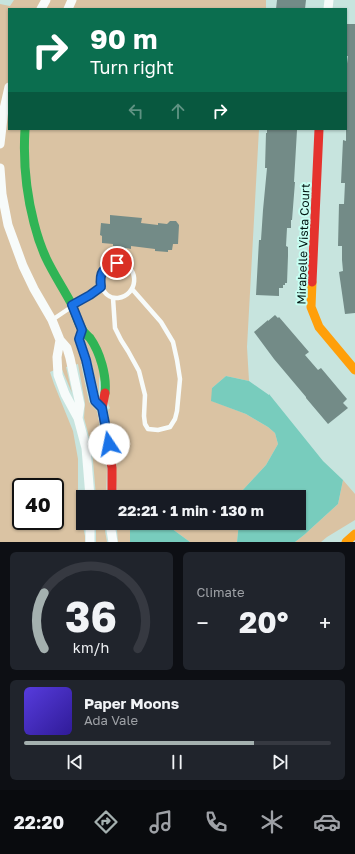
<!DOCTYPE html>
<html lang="en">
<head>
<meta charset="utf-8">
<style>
  body { margin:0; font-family:"Golos Text",sans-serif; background:#20242c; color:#f1f3f6; height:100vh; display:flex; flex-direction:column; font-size:15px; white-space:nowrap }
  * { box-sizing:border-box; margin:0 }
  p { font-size:13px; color:#9ea1a6 }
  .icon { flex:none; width:22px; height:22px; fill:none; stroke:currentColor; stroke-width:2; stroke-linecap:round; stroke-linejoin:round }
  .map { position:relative; height:542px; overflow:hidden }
  .sheet { display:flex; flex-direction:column; gap:10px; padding:10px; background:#0d0f14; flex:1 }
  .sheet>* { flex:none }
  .banner { position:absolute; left:8px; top:8px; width:339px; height:122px; border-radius:0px; box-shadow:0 1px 3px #0004; background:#0b6e4f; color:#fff; overflow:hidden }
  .speed { position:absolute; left:12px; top:478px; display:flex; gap:8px; font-size:20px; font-weight:700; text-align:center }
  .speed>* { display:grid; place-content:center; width:52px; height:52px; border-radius:50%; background:#171b24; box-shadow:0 1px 3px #0004; line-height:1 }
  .speed .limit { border:2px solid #111; border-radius:6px; background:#fff; color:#111 }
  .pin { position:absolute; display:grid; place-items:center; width:34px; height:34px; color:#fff; margin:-17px; border:2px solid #fff; border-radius:50%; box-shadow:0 1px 4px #0007 }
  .me { position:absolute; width:44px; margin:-22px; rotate:349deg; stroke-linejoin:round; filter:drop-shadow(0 0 3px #0008) }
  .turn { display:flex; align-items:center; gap:14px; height:84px; padding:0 16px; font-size:18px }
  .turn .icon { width:52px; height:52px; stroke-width:2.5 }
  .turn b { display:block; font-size:28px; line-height:34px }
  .lanes { display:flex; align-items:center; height:38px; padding:0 16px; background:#0003; justify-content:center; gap:20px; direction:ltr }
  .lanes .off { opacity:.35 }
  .big { font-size:30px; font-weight:700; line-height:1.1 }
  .sheet .tile { flex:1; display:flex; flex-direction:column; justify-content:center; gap:6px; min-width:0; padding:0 14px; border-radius:6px; background:#20242c }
  .sheet .dial { align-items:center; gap:0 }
  .dial svg { height:104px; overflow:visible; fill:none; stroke:#363941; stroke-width:7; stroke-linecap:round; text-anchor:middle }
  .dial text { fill:#f1f3f6; stroke:none }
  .song { display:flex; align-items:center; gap:12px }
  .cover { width:48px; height:48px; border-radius:6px; background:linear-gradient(135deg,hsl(250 70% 55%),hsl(250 70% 35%)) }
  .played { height:4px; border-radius:2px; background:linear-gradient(90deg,#a4b0af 75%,#363941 75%) }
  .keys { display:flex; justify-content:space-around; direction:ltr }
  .heat { display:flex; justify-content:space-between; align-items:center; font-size:22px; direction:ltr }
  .sheet .tiles { flex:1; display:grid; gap:10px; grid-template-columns:1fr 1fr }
  .tile:last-child { grid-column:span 2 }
  .trip { position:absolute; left:76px; top:490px; width:230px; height:40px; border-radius:0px; background:#171b24; box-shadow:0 1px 3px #0004; font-weight:700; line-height:40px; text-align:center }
  .dock { display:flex; height:64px; justify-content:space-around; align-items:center; background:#090b0e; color:#9ea1a6 }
  .dock .icon { width:28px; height:28px }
  .dock .current { color:#a4b0af }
  .dock b { font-size:18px; color:#f1f3f6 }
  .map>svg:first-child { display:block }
</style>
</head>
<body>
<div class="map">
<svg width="355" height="542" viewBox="0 0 355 542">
  <rect width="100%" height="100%" fill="#c7e4de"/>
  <path fill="#dac3a3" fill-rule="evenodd" d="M 14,0 L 266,0 L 266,9 L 9,9 L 9,129 L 259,129 L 247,347 L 249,381 L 226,376 L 212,388 L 212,401 L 246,414 L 268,427 L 275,433 L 278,444 L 266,465 L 241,492 L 241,497 L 118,497 L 108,410 L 110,408 L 109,406 L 99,376 L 99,394 L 91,361 L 81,364 L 89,402 L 97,411 L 107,468 L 106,497 L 96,497 L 92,448 L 84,418 L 85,403 L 78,364 L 66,367 L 72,393 L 61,367 L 50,372 L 54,384 L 73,431 L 78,459 L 78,505 L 85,536 L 85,542 L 0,542 L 0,4 L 10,6 ZM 21,487 L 55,487 L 55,521 L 21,521 Z
    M 343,480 L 355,494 L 355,520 L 327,537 L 321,542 L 295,542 L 304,535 L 338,504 Z
    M 96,523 L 106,523 L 105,531 L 107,542 L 96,542 Z
    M 117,523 L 130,523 L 130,542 L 118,542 L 117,530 Z
    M 164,523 L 239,523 L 237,542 L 190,542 Z"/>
  <path fill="#78ccbd" d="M 226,376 L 249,381 L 269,395 L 269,394 L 323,461 L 343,480 L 338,504 L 304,535 L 295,542 L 237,542 L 239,523 L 299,523 L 299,497 L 241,497 L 241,492 L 266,465 L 278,444 L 275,433 L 268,427 L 246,414 L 211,401 L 212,388 Z
    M 130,523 L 164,523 L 190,542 L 130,542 Z"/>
  <path fill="#738b87" d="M 277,0 L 306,0 L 305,9 L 276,9 Z
    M 346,24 L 355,24 L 355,313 L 345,314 L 339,272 L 343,271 L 342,260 L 342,246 L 338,246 L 339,204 L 344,204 L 345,183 L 341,183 L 343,140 L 346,141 L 346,71 L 348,56 L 346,56 L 347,47 L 346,47 Z
    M 267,129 L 295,129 L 295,130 L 297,130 L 294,182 L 295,182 L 292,220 L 291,220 L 291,228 L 287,228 L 286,246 L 288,247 L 288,256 L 287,283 L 285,283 L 285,285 L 283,285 L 283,288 L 279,288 L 279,296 L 256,295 L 259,240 L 261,240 L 263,210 L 267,168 L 265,168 L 266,133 L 267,133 Z
    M 110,215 L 142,218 L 141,223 L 158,225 L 158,223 L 167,224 L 170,221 L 176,221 L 179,225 L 178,244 L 173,244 L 172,250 L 168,250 L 168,252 L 155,251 L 155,249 L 131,246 L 131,249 L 126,248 L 126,251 L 117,251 L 117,247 L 113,246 L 113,244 L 102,243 L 102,236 L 100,235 L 101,223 L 110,224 Z
    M 275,315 L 278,318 L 279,317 L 309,352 L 305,355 L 318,370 L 321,368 L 347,399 L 343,403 L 348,408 L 328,424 L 306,398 L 306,397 L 274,359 L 254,332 L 268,320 L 268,321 Z"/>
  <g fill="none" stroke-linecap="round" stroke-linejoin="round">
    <path stroke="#f7fbfa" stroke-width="4.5" d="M 113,298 L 115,328 L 121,340 L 128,351 L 139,371 L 145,395 L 144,416 L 145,424 L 148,429 L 158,430 L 170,427 L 175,419 L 177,411 L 180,379 L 177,360 L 173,342 L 161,322 L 132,289
      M 52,320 L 101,287 C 100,284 99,280 100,277 C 102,268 112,261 121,263 C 140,268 138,295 118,298 C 109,299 105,293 101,287"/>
    <path stroke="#f7fbfa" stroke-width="9" d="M 41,9 L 46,0
      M 68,9 L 72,0
      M 328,9 L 329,0
      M 0,144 L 4,109 L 9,87
      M 0,168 L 2,194 L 8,225 L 23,266 L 34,289 L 52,320 L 60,340 L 57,357 L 58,375 L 65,394 L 78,418 L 86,448 L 90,497
      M 82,330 L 79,339 L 86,360 L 95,401 L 102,408
      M 60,340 L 67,348 L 70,358 L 80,405 L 78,418
      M 90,523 L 90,542
      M 111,523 L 111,530 L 113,542"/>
    <path stroke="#30b455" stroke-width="9" d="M 25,129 C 23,161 26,192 34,223 C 37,235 41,247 46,258 C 53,273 63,288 71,303 C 75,311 77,321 82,329 C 83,332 87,335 90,338 C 100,352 107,376 105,393"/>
    <path stroke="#ff9f0a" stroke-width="9" d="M 312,282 L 311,307 L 319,327 L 355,370
      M 346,542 L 355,534"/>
    <path stroke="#e5322d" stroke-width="9" d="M 312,282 L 319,129
      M 105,393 L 102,408 L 112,468 L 112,497"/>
  </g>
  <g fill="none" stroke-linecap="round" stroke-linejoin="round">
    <g stroke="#114b97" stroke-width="10">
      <path id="route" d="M 109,444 L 102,408 L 95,401 L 86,360 L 79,339 L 82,330 L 72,305 L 90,295 L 101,287 C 99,272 103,267 117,263"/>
    </g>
    <use href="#route" stroke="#1a73e8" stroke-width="7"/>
  </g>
  <g text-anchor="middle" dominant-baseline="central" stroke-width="4" stroke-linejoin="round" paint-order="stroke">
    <g font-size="12" fill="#011511" stroke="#c7fff2">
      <text transform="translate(303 244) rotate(-88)">Mirabelle Vista Court</text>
    </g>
  </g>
</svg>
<div class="speed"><div class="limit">40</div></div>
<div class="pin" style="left:117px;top:263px;background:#d93025"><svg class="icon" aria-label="arrive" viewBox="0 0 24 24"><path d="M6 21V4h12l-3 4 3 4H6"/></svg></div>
<svg class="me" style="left:109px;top:444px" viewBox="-20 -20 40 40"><circle r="19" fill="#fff"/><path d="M0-13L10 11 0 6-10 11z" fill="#1a73e8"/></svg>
<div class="trip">22:21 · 1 min · 130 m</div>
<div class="banner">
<div class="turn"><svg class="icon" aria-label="right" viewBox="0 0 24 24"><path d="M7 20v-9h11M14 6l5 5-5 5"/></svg><div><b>90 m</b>Turn right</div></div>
<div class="lanes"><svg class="icon off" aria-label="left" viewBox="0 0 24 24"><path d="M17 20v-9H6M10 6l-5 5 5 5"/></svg><svg class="icon off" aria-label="ahead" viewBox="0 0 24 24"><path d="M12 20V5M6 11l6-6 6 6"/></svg><svg class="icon" aria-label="right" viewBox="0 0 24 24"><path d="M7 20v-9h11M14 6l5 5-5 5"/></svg></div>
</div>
</div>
<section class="sheet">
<div class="tiles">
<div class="tile dial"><svg viewBox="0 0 100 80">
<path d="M14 69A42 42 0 1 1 86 69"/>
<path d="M14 69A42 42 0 0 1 14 26" stroke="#a4b0af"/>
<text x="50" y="56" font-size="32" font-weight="700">36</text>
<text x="50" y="72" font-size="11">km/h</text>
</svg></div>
<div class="tile"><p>Climate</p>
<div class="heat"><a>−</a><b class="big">20°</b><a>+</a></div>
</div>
<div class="tile">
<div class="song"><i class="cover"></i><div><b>Paper Moons</b><p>Ada Vale</p></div></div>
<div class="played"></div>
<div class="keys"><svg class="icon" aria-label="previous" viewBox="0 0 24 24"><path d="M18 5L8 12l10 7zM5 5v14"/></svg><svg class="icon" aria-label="pause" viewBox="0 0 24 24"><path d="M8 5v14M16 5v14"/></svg><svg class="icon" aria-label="next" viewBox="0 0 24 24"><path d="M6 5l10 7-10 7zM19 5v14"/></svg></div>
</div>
</div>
</section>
<nav class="dock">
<b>22:20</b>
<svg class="icon current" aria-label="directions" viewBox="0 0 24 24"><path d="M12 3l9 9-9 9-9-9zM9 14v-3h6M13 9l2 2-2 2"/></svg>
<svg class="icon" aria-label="music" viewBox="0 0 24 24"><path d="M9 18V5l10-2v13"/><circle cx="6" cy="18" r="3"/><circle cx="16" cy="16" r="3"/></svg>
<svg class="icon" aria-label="phone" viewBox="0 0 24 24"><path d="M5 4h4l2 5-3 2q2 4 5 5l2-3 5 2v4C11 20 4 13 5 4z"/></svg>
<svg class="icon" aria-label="climate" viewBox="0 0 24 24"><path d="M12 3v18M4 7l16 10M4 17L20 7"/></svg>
<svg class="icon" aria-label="car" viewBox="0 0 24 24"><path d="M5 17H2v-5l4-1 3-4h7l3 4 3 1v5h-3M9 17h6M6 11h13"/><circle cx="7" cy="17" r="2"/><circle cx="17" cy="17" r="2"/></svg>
</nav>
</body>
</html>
